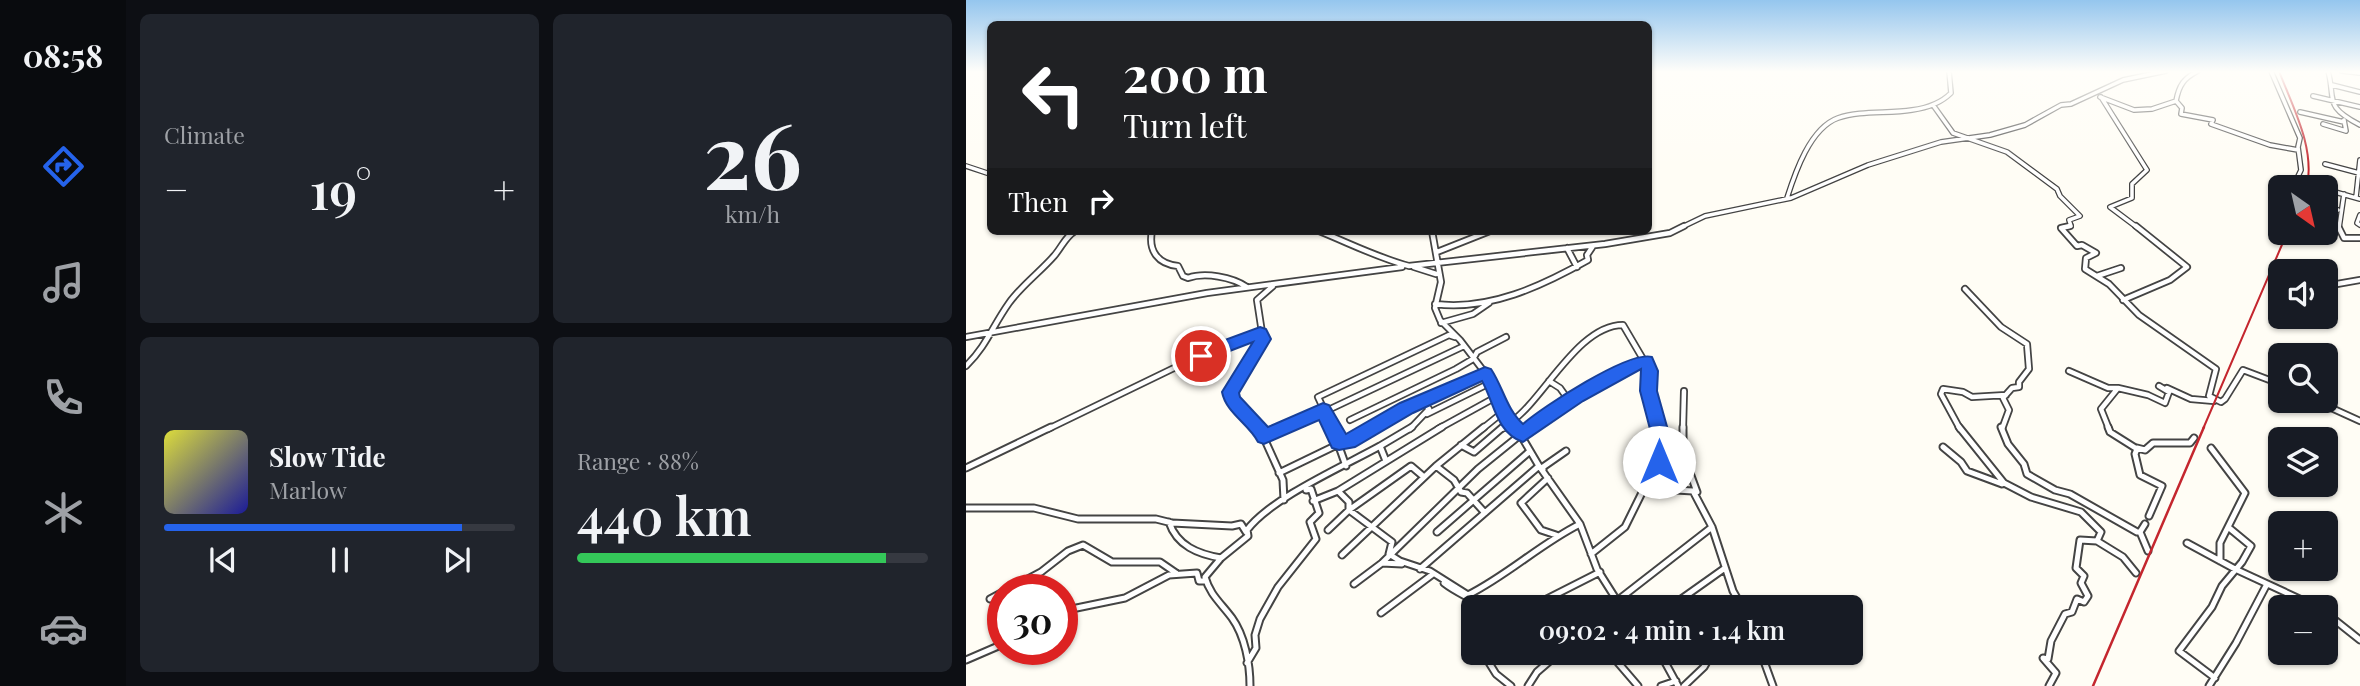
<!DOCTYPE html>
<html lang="en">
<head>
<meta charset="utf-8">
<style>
  body { margin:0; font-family:"Playfair Display",serif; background:#20242c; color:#f1f3f6; height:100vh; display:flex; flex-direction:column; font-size:26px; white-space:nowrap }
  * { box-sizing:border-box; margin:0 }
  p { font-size:23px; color:#9ea1a6 }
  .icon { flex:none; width:38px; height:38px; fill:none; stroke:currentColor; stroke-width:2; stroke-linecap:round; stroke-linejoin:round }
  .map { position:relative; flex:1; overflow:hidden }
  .drawer { display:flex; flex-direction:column; gap:14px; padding:14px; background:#0d0f14; width:840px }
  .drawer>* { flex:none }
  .top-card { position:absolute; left:21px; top:21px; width:665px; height:214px; border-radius:10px; box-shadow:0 2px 5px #0004; background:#202124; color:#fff; overflow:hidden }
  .needle { width:46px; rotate:146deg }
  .tools { position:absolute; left:1302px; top:175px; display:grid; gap:14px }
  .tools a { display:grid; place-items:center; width:70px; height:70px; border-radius:10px; background:#171b24; box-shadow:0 2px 5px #0004; font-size:35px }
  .speed { position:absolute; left:21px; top:574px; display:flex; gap:14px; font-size:35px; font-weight:700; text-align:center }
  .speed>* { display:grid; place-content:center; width:91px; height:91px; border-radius:50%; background:#171b24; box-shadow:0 2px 5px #0004; line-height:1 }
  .speed .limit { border:10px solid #d22; background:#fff; color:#111 }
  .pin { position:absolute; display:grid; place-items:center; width:60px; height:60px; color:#fff; margin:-30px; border:4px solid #fff; border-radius:50%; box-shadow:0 2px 7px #0007 }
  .me { position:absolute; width:77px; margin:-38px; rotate:0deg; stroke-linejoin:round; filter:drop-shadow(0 0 5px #0008) }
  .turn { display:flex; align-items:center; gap:24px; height:147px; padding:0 21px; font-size:32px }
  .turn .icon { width:91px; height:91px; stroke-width:2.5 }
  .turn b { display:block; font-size:49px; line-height:60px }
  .then { display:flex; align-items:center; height:66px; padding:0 21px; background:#0003; gap:14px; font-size:26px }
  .big { font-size:52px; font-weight:600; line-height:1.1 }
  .drawer .tile { flex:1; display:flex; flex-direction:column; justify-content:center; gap:10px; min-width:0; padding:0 24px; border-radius:10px; background:#20242c }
  .drawer .dial { align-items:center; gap:0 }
  .dial b { font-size:91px; line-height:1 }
  .song { display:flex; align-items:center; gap:21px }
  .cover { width:84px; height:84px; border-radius:10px; background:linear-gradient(135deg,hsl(60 70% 55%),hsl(240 70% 35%)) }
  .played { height:7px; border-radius:4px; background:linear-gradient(90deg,#2563eb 85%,#363941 85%) }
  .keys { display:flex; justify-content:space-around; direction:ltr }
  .heat { display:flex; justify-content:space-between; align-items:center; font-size:38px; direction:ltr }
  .charge { height:10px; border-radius:5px; background:linear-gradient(90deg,#34c759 88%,#363941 0) }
  .drawer .tiles { flex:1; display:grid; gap:14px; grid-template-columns:repeat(2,1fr) }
  .trip { position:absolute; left:495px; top:595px; width:402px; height:70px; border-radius:10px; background:#171b24; box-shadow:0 2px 5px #0004; font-weight:600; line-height:70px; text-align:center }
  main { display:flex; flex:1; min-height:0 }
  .tabs { display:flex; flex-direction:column; width:126px; justify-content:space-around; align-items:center; background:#090b0e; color:#9ea1a6 }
  .tabs .icon { width:49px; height:49px }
  .tabs .selected { color:#2563eb }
  .tabs b { font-size:32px; color:#f1f3f6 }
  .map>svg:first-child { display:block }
</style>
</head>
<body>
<main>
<nav class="tabs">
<b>08:58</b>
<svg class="icon selected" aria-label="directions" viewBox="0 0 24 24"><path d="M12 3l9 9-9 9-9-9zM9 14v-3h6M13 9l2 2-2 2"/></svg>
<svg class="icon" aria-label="music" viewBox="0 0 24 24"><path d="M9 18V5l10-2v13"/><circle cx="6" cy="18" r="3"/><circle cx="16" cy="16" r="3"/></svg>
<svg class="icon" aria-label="phone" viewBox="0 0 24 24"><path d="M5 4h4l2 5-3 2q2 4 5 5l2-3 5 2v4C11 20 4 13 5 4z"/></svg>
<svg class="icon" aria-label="climate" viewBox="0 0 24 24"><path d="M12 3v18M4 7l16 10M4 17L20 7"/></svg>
<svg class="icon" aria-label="car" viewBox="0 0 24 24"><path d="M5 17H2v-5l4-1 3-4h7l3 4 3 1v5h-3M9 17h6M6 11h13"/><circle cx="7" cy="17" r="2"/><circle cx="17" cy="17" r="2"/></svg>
</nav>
<section class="drawer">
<div class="tiles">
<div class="tile"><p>Climate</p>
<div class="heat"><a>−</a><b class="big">19°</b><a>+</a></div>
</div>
<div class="tile dial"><b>26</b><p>km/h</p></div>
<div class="tile">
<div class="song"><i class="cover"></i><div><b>Slow Tide</b><p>Marlow</p></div></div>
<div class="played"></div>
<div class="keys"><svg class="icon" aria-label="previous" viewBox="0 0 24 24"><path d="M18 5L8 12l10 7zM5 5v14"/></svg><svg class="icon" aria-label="pause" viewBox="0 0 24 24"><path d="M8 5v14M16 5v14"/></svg><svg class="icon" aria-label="next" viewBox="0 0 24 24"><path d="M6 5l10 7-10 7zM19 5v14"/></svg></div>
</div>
<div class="tile"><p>Range · 88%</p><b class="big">440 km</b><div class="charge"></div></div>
</div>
</section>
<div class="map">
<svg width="1394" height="686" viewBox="0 0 1394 686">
  <rect width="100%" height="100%" fill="#fffdf5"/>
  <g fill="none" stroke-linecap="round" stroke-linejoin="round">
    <g stroke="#444" stroke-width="6">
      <path id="street-far2" d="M 1232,71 C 1218,78 1213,85 1210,101 L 1216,108 L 1215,114 L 1247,120 L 1245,124 L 1304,145 L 1332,150
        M 1305,71 L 1334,138 L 1332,147 L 1335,170 L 1327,187
        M 1362,71 C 1370,100 1357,106 1394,125
        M 1376,71 L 1394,73
        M 1366,85 L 1394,92
        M 1347,96 L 1394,107
        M 1134,97 L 1168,110 L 1186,109 L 1210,101
        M 1135,97 L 1181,170 L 1166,184 L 1166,198 L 1144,207 L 1172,228
        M 967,105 L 987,133 L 1041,152 L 1091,189 L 1094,196 L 1114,216 L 1103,220 L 1105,226 L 1095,228
        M 1334,112 L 1378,122
        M 1357,124 L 1380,131 L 1378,120
        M 1359,164 L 1393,173
        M 0,166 L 24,174
        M 1360,193 L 1369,192 L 1394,199
        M 1390,197 L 1394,160
        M 821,198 C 829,173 844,128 872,118 C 895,110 922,114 946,110 C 961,108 974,104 985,93 L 983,71
        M 1360,207 L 1372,210
        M 1394,215 L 1391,223 L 1394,225
        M 714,228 L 739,216 L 825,198 L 902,165 L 975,142 L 1024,135 L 1059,125 L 1095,105 L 1105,104 L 1157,80 L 1200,71
        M 1373,228 L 1378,194"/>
    </g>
    <g stroke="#444" stroke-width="8">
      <path id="street-far1" d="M 1104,226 L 1095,228 L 1111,246 L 1116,245 L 1130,253 L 1120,258 L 1119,269 L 1143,284 L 1173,315 L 1250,369 L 1243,396 L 1255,402 L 1259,399 L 1277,370 L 1314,384
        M 1372,226 L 1378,238 L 1394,238
        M 186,231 C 182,251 192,264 212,266 L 217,276 L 222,278 C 239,272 266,277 281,287
        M 353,231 C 383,243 412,258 443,266 L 639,244 L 704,233 L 718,226
        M 466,231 L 475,282 L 469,308 L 474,320 L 494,340 L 526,382 L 537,412 L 552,429
        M 601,248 L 611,267
        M 471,252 L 524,231
        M 448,267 L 470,274
        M 1131,276 L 1155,268
        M 1371,284 L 1394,280
        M 999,289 L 1035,327 L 1061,344 L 1063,369 L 1053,382 L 1053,387 L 1046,388 L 1037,398 L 1043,410 L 1036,429
        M 1157,300 L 1204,280 L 1221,267 L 1170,226
        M 469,304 C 523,311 576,286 622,260 L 621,255 L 627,246
        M 475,323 L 507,314 L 523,303
        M 0,337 L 241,293 L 436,267
        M 0,366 C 21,345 26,327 43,303 C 55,286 74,272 88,256 C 96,247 99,237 109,231
        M 1103,371 L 1142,388 L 1151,388
        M 583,381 L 594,388 L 604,402
        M 1201,388 L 1225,399 L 1248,401
        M 1350,401 L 1394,421
        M 461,414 L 526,382
        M 362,415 L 360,411 L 498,346
        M 384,420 L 490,369 L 507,359 L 511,352 L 540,337
        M 545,422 C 578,399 612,325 657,325 L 684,371 L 682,392 L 693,429
        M 82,429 L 208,368 L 294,333
        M 294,429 L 264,397 L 297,339 L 291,300 L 307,286
        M 316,429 L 358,410
        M 367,429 L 352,397 L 483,335 L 489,337
        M 405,429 C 442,408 480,392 519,373
        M 444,429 L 463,409 L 456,400
        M 472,429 L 530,397
        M 516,429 L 537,412
        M 535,429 L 546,426
        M 562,429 L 630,384 L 680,361
        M 717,429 L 718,391
        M 994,429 L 975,394 L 977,389 L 997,392 L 1006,397 L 1040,395
        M 1143,429 L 1135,409 L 1152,388 L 1182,395 L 1199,403 L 1203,392 L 1193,386"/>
    </g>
    <g stroke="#444" stroke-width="9">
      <path id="street" d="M 293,427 L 317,480 L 318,500
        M 366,427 L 380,466
        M 550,427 L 573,466 L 614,524 L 631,569 L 655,607
        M 717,427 L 717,454 L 731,492
        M 993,427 L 1038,483 L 1065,497 L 1115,512 L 1135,532 L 1131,541 L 1114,540 L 1110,568 L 1118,576 L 1115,583 L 1122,596 L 1118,602 L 1111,599 L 1106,612 L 1099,614 L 1085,641 L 1082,659 L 1077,658 L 1090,673 L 1083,686
        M 1035,427 L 1042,444 L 1058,464 L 1061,474 L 1089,490 L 1104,494 L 1171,532 L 1174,532 L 1179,524
        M 1142,427 L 1144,432 L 1171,449 L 1169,454 L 1174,475 L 1196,486 L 1183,516
        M 298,437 L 320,427
        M 495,445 L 508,452 L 537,427
        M 414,446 L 446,427
        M 977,447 L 995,462 L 1001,471 L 1036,484
        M 1171,448 L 1179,450 L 1187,443 L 1224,443 L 1228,438
        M 1245,448 L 1279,493 L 1254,543 L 1254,561
        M 470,466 L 488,480 L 495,492 L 501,493 L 519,513
        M 0,468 L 85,427
        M 577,470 L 577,467 L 600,451
        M 689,470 L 710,490 L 727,491 L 746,527 L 767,591 L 776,607
        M 313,473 L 408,427
        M 582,478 L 555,503 L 575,530 L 590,535
        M 372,491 L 476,427
        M 347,501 L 372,491 L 383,502 L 383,510 L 426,542 L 423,554 L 434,561 L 464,571 L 502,595 C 542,575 574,544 614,524
        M 0,508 L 68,508 L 112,519 L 190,519 L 206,523 L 266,526 L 275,524 L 280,532
        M 203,522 C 211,546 232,554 255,558
        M 362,530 L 383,510 L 445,466 L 458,477
        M 471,532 L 564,451
        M 1174,532 L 1182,551
        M 1131,541 L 1157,557 L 1170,573
        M 1221,543 L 1269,569 L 1351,607
        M 625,554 L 659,527 L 698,448 L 692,427
        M 376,555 L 470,466 L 518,427
        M 416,563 L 436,564
        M 454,569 L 573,466
        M 478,583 C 492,594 504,597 518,607
        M 388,584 L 416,563 L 512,469 L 564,427
        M 41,590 L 75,572 L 102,551 L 117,545 L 146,562 L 194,562 L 210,573
        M 24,599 L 37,592
        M 565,607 L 634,572
        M 648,607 L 656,597 L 746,527
        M 704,607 L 759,568
        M 96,611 L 159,598 L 203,575 L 231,573 L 233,581 L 240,581
        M 415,613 L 467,574
        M 1360,613 L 1394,640
        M 506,637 L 508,639
        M 517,653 L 530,674 L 545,686
        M 621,653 L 634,660 L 648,658 L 672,686
        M 694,653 L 712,686
        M 795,653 L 807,686
        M 0,660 L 37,644
        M 281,663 L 290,648 L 289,635 L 294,619 L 312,587 L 350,539 L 344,522 L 353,513 L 345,489 L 340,490
        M 1249,678 L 1213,651 L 1246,607 L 1256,586 L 1276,562 L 1285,546 L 1262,527
        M 284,686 C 284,664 279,636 266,618 C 255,603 244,595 239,577 L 255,558 L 282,536 L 281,530 C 305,498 378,466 414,446 L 420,461
        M 562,686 L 571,672 L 593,653
        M 695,686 L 710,681
        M 718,686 L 738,667 L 746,653
        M 1243,686 L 1270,643 L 1301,584"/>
    </g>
    <use href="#street-far2" stroke="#fff" stroke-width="3.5"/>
    <use href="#street-far1" stroke="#fff" stroke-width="4.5"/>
    <use href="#street" stroke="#fff" stroke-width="5"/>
    <path stroke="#c4262e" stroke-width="2" d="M 1313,71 C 1327,108 1349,147 1341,187
      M 1237,429 L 1321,233"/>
    <path stroke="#c4262e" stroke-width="2.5" d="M 1127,686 L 1238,427"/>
  </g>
  <linearGradient id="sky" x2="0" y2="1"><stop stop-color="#95c6ee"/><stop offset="0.43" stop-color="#fffefa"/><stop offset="1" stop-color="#fffefa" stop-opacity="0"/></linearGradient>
  <rect width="1394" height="167" fill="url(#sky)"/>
  <path fill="#2563eb" stroke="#184099" stroke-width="2" d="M 294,327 L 300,329 L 305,339 L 273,393 L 274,397 L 302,427 L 357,403 L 363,405 L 380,434 L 434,403 L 519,367 L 525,369 C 537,387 541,410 557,424 C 575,408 663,350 686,357 L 692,371 L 691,391 L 707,448 L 700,467 L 693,469 L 687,467 L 684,462 L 689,448 L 674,391 L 675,369 L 617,401 L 557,442 C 530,433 528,402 516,381 L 447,413 L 389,447 L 373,450 L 366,448 L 353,420 L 298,444 L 292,442 C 283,424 260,413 256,392 L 287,342 L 235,362 L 227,356 L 229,351 Z"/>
</svg>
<div class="tools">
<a><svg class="needle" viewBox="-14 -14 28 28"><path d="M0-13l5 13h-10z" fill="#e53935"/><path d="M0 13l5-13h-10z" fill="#9ea1a6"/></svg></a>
<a><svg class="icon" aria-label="sound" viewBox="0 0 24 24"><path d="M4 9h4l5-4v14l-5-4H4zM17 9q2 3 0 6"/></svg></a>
<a><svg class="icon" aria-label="search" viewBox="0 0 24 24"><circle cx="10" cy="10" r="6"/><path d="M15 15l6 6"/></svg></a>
<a><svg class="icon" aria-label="layers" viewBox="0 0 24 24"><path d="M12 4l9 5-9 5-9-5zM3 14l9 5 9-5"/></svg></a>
<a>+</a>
<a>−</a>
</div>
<div class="speed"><div class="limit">30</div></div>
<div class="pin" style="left:235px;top:356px;background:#d93025"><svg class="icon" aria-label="arrive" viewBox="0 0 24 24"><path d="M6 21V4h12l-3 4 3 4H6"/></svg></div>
<svg class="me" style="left:693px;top:462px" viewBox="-20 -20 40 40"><circle r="19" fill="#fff"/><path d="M0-13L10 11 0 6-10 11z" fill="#2563eb"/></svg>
<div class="trip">09:02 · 4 min · 1.4 km</div>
<div class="top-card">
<div class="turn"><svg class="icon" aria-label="left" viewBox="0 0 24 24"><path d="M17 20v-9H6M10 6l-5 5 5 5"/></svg><div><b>200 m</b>Turn left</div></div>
<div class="then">Then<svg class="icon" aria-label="right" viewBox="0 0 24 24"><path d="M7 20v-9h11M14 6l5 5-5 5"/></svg></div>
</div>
</div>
</main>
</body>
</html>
